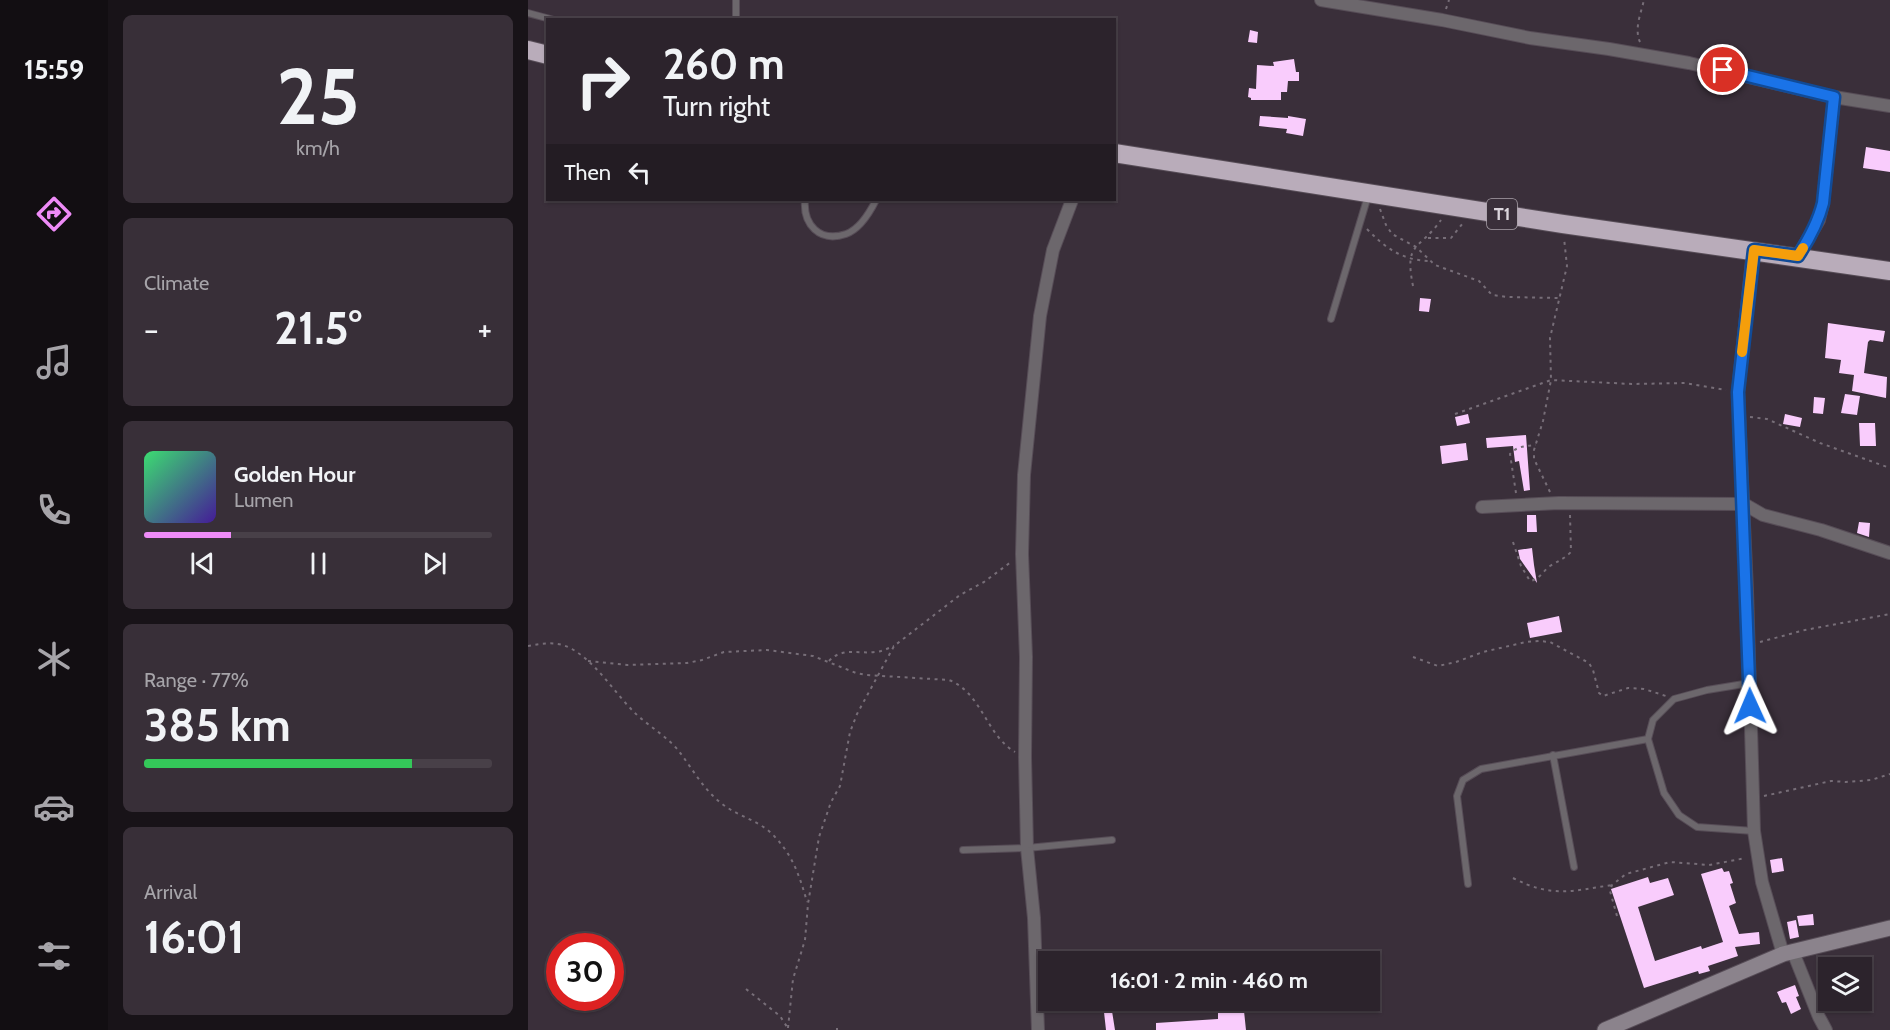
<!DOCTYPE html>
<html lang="en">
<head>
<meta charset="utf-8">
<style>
  body { margin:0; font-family:Cabin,sans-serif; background:#382f38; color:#f1f3f6; height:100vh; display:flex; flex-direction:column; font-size:22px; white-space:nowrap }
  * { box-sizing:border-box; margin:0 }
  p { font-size:20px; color:#a6a4a9 }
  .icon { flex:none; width:33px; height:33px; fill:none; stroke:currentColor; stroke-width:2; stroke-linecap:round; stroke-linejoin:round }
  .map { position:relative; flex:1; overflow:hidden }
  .panel { display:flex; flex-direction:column; gap:15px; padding:15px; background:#181318; width:420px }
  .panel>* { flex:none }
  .hud { position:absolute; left:18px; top:18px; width:570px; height:183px; border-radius:0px; box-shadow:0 2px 4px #0004,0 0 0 2px #484048; background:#2c232c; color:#f1f3f6; overflow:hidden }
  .buttons { position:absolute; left:1290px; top:957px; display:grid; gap:12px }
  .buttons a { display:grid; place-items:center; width:54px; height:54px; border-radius:0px; background:#2c232c; box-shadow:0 2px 4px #0004,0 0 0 2px #484048; font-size:30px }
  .speed { position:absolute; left:18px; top:933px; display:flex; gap:12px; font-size:30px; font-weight:700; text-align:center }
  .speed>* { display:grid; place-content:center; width:78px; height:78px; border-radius:50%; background:#2c232c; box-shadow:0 2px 4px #0004,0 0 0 2px #484048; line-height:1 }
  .speed .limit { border:9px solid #d22; background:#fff; color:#111 }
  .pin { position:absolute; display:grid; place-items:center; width:51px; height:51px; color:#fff; margin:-26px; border:3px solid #fff; border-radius:50%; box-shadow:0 2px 6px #0007 }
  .me { position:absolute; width:66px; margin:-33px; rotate:359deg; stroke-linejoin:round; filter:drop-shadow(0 0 4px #0008) }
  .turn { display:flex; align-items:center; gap:21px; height:126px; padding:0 18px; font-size:27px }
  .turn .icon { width:78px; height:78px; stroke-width:2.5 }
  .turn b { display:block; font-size:42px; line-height:51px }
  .then { display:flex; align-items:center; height:57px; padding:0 18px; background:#0003; gap:12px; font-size:22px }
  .big { font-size:45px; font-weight:700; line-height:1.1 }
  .panel .tile { flex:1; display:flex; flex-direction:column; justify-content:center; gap:9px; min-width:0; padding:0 21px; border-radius:9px; background:#382f38 }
  .panel .dial { align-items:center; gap:0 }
  .dial b { font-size:78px; line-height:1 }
  .song { display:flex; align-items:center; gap:18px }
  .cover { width:72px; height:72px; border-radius:9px; background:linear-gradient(135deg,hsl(140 70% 55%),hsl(260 70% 35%)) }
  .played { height:6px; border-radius:3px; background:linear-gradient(90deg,#ee8bf7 25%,#484048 25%) }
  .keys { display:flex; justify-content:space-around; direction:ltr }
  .heat { display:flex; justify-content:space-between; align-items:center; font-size:33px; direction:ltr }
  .charge { height:9px; border-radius:4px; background:linear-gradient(90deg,#34c759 77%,#484048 0) }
  .trip { position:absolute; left:510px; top:951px; width:342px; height:60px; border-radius:0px; background:#2c232c; box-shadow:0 2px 4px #0004,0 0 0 2px #484048; font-weight:700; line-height:60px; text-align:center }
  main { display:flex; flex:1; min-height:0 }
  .tabs { display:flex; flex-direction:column; width:108px; justify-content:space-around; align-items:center; background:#120e12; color:#a6a4a9 }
  .tabs .icon { width:42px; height:42px }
  .tabs .on { color:#ee8bf7 }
  .tabs b { font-size:27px; color:#f1f3f6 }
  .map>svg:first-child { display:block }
</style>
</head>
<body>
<main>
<nav class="tabs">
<b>15:59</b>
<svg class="icon on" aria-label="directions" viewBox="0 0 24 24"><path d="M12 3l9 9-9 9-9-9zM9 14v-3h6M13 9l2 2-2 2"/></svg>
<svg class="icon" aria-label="music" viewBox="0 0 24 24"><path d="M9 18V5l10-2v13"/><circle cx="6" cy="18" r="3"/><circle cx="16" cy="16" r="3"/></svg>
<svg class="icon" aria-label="phone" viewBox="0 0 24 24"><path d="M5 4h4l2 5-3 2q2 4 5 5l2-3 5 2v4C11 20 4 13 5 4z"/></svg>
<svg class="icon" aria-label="climate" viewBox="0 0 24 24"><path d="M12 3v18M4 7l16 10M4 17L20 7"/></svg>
<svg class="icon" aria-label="car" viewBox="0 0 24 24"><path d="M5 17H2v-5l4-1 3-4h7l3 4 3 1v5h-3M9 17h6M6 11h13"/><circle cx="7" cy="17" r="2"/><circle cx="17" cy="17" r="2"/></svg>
<svg class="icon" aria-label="filters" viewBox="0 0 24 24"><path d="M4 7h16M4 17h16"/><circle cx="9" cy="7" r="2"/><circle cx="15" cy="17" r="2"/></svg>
</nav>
<section class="panel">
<div class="tile dial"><b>25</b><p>km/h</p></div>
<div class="tile"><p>Climate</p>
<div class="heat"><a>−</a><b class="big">21.5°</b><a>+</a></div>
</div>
<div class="tile">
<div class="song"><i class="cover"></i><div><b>Golden Hour</b><p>Lumen</p></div></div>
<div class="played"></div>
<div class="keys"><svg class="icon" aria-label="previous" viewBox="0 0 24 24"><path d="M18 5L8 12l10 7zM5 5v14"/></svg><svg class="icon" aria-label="pause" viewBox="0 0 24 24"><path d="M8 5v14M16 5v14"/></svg><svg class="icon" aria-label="next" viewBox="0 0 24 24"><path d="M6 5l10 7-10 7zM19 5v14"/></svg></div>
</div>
<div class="tile"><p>Range · 77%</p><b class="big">385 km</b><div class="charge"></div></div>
<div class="tile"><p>Arrival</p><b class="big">16:01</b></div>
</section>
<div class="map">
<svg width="1362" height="1030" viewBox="0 0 1362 1030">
  <rect width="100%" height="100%" fill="#3a2f3a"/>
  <path fill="#f9ccfc" d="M 722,30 L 730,32 L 729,43 L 720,42 Z
    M 766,59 L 768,72 L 771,72 L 771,81 L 760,81 L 759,92 L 753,92 L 753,100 L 723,100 L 723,98 L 720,97 L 721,88 L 728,89 L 729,65 L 746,66 L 745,62 Z
    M 732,116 L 760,118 L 760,116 L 778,119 L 775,136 L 758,133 L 759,129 L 731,126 Z
    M 1338,147 L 1362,151 L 1362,172 L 1335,168 Z
    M 892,298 L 903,299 L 901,312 L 891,311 Z
    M 1300,323 L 1357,331 L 1355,342 L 1342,340 L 1340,342 L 1336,373 L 1359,377 L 1358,398 L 1324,391 L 1326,375 L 1311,373 L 1313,360 L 1297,358 Z
    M 1317,394 L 1332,396 L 1329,415 L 1313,413 Z
    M 1286,397 L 1297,398 L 1295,414 L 1285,413 Z
    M 940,414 L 942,423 L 929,426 L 927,417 Z
    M 1257,414 L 1274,418 L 1272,427 L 1255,424 Z
    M 1331,423 L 1347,423 L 1348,446 L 1332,446 Z
    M 998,435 L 1002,490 L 996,491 L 991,461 L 987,462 L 985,446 L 959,448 L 958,438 Z
    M 938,443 L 940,460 L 914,464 L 912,446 Z
    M 999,515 L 1008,515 L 1009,532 L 999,532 Z
    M 1331,522 L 1342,523 L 1341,537 L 1329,533 Z
    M 1004,548 L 1006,565 L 1009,583 L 992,559 L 990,550 Z
    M 1031,616 L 1034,632 L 1002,638 L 999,623 Z
    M 1254,858 L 1256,871 L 1244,873 L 1242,860 Z
    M 1194,868 L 1196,872 L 1201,871 L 1205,883 L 1202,884 L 1208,903 L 1201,906 L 1211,934 L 1231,932 L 1232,944 L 1207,947 L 1210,956 L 1180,966 L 1182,971 L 1171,974 L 1170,971 L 1116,988 L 1083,889 L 1120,877 L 1122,883 L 1140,878 L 1146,895 L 1110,907 L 1127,961 L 1173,946 L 1174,949 L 1195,942 L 1173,874 Z
    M 1285,914 L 1286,925 L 1271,926 L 1269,916 Z
    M 1268,920 L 1271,937 L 1262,939 L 1259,922 Z
    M 1267,985 L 1271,996 L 1268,997 L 1273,1009 L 1263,1014 L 1258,1002 L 1254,1003 L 1249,992 Z
    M 584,1011 L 587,1030 L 578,1030 L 576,1012 Z
    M 716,1011 L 718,1030 L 628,1030 L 628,1023 L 690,1019 L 690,1013 Z"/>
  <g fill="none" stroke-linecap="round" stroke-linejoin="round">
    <g stroke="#574d57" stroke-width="8">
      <path id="lane" d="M 208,0 L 208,20
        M 0,13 L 26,20
        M 277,200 C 275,224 291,243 318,234 C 332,229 342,212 348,200
        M 803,319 L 840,196
        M 1222,683 L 1179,690 L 1146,699 L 1125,720 L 1120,739 L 1136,793 L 1151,815 L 1169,827 L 1226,831
        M 1025,755 L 1046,867
        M 435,850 L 499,848 L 584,840
        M 940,884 L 929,796 L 935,780 L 953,769 L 1120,739"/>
    </g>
    <g stroke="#574d57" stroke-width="14">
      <path id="street" d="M 793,0 L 914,20 L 1002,38 L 1081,49 L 1161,63 L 1306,97 L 1362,106
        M 1225,251 L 1210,392 L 1219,591 L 1226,831 L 1234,882 L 1255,954
        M 1270,256 L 1291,220 L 1295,203 L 1306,97
        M 954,507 L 1031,503 L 1216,504 L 1235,515 L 1293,530 L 1362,553
        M 1265,952 L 1291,1017 L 1298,1030
        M 510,1030 L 506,918 L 499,848 L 497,757 L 498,657 L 494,554 L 496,475 L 512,316 L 525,250 L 544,200"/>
    </g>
    <g stroke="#574d57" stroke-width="17">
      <path id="secondary" d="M 1077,1030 L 1255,954 L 1362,928"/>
    </g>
    <g stroke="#574d57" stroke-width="20">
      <path id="highway" d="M 0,50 L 20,55
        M 586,153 L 1035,224 L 1362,271"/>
    </g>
    <path stroke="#776e78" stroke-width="2" stroke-dasharray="3 4.5" stroke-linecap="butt" d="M 918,9 L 921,0
      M 1112,42 C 1106,29 1113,13 1116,0
      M 852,209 L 858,225 L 864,234 L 888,247 L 907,265 L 951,281 L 964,295 L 979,297 L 1031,298
      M 839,229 C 857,248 874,260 901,261
      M 900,238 L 923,238 L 935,223
      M 885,286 C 876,241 891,251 913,220
      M 927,414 L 1023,380 L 1104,384 L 1157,383 L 1198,390
      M 1222,417 L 1239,419 L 1292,443 L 1362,468
      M 1022,492 L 1006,459 L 1006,450 L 1015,421 L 1023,380 L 1022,338 L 1039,266 L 1036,238
      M 988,493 L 982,454 C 989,446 998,446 1008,445
      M 985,542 L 993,566 L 1002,581 C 1011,580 1015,571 1022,566 C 1030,561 1036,559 1043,552 L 1042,515
      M 1232,642 L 1277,630 L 1362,614
      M 0,646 C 15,643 30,641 44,649 C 70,664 87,694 108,714 C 122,727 138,736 150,750 C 164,768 175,789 193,803 C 210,817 232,820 247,837 C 265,856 272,877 279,902
      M 885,657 L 910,666 L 928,662 L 955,652 L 998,642 L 1011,641 L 1022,642 L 1061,663 L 1065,670 L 1071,693 L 1075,696 L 1100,688 L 1116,689 L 1138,696
      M 60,661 L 99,665 L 159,663 L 174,660 L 196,652 L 239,650 L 285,656 L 328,673 L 338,675 L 421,680 C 454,693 458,735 487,752
      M 301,661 C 314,647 330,654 347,652 C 354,652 360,648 366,646
      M 1236,796 L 1303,781 L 1318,782 L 1343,780 L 1362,774
      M 985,878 C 1023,898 1044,891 1084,885
      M 1089,916 L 1082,891 L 1084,885 L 1098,874 L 1142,862 L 1181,865 L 1218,858
      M 218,989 L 252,1016 L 261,1030
      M 260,1028 L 265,979 L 277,940 L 280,904 L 291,837 L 303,802 L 312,786 L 322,732 L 329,714 L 366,646 L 432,595 L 456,582 L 483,562
      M 309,1028 L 309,1030"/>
    <use href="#lane" stroke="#6c676c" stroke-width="6"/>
    <use href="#street" stroke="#6c676c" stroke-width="12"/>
    <use href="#secondary" stroke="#8b838c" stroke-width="15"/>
    <use href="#highway" stroke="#b9acba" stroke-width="18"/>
  </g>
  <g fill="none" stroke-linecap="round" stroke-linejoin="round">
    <g stroke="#114b97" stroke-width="15">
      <path id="route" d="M 1195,70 L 1306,97 L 1295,203 C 1290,223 1281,239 1270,256 L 1226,250 L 1210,392 L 1222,706"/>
    </g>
    <use href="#route" stroke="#1a73e8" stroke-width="10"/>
    <path stroke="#f59e0b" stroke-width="10" d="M 1214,352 L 1226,250 L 1270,256 L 1275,248"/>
  </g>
  <g text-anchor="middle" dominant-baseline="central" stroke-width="6" stroke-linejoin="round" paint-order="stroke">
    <rect fill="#3a2f3a" stroke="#aba3ab" stroke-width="1.5" x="959" y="199" width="30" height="30" rx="4.5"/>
    <g font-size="18" font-weight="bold" fill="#dbd5dc">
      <text x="974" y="214">T1</text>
    </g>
  </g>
</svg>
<div class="buttons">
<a><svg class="icon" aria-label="layers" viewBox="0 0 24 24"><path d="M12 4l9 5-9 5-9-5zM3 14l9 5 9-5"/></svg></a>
</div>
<div class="speed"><div class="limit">30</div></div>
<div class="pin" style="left:1195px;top:70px;background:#d93025"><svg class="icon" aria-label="arrive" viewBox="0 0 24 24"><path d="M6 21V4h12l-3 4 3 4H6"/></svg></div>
<svg class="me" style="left:1222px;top:706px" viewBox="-20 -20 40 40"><path d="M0-17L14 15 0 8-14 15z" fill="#1a73e8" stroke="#fff" stroke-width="4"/></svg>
<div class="trip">16:01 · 2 min · 460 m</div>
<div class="hud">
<div class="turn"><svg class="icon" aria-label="right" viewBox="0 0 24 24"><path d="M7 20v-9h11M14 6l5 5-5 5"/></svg><div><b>260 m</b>Turn right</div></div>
<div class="then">Then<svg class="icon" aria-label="left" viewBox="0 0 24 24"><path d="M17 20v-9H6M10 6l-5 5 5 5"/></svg></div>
</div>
</div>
</main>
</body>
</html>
